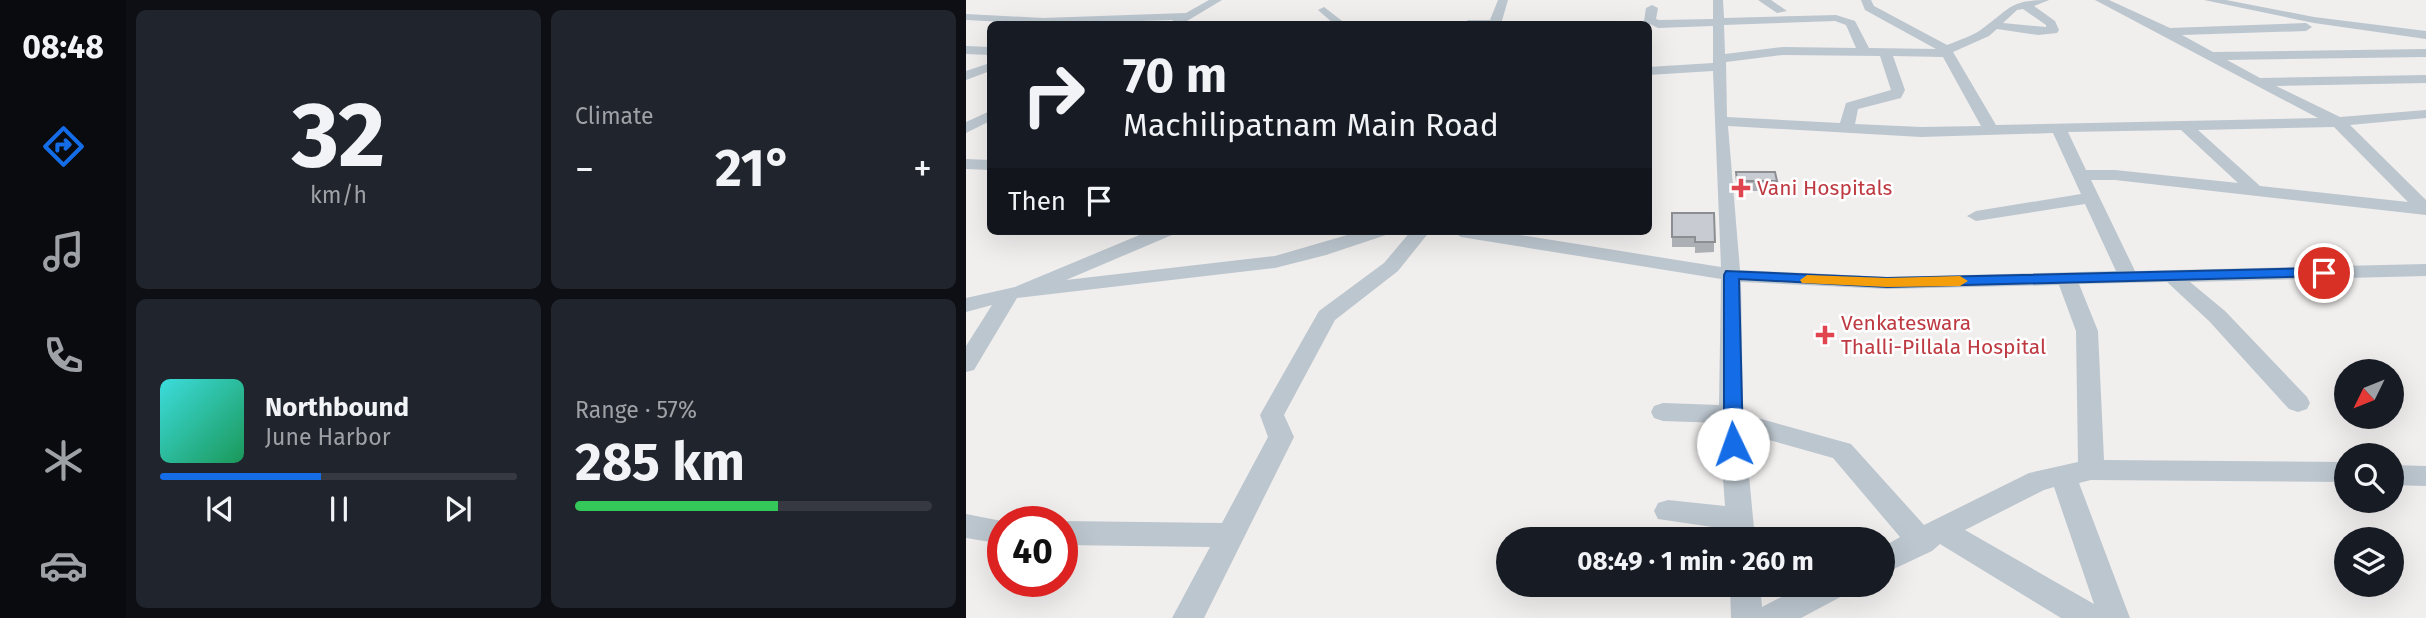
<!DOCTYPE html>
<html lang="en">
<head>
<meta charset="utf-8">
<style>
  body { margin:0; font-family:"Fira Sans",sans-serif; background:#20242c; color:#f1f3f6; height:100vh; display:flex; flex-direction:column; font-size:26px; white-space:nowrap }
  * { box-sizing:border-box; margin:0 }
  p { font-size:23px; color:#9ea1a6 }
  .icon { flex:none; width:38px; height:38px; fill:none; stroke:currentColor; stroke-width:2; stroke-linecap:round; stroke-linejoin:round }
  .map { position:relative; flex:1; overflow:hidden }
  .side { display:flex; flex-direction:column; gap:10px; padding:10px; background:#0d0f14; width:840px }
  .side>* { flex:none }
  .hud { position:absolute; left:21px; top:21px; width:665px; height:214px; border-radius:10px; box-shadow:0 7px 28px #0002; background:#171b24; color:#f1f3f6; overflow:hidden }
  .needle { width:46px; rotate:227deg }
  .tools { position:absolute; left:1368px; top:359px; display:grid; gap:14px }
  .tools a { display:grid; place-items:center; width:70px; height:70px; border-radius:50%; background:#171b24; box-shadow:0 7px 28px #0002; font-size:35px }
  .speed { position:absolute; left:21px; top:506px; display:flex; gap:14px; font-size:35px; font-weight:700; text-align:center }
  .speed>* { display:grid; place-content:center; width:91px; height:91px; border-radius:50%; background:#171b24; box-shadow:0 7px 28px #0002; line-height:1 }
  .speed .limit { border:10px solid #d22; background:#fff; color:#111 }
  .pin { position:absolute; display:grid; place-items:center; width:60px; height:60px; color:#fff; margin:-30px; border:4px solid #fff; border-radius:50%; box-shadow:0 2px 7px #0007 }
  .me { position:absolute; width:77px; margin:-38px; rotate:357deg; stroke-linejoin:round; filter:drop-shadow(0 0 5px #0008) }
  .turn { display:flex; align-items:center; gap:24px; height:147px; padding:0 21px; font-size:32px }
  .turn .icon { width:91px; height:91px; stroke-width:2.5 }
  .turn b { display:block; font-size:49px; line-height:60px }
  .then { display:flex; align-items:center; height:66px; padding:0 21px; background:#0003; gap:14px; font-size:26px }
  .big { font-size:52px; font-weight:700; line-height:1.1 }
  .side .widget { flex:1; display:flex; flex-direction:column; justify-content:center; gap:10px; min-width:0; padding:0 24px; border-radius:10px; background:#20242c }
  .side .dial { align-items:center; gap:0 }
  .dial b { font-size:91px; line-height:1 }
  .song { display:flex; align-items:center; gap:21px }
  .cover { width:84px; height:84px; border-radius:10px; background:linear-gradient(135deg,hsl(180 70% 55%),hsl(150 70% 35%)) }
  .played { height:7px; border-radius:4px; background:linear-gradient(90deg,#146ce6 45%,#363941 45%) }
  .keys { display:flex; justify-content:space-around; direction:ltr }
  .heat { display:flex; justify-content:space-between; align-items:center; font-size:38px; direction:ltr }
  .charge { height:10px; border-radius:5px; background:linear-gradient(90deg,#34c759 57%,#363941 0) }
  .side .tiles { flex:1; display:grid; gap:10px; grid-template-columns:repeat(2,1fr) }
  .trip { position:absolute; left:530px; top:527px; width:399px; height:70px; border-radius:35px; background:#171b24; box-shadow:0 7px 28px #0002; font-weight:700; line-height:70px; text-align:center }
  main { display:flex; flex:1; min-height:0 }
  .dock { display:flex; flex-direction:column; width:126px; justify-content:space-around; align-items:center; background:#090b0e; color:#9ea1a6 }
  .dock .icon { width:49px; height:49px }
  .dock .on { color:#146ce6 }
  .dock b { font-size:32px; color:#f1f3f6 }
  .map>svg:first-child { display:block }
</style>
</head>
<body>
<main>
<nav class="dock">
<b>08:48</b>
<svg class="icon on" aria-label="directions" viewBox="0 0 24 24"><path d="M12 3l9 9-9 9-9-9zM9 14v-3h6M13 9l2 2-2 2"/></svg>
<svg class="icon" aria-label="music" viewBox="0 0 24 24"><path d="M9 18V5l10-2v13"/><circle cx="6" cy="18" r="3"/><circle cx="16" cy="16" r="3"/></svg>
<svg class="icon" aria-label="phone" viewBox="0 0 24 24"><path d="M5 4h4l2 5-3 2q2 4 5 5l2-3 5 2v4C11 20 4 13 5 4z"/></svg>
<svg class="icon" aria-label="climate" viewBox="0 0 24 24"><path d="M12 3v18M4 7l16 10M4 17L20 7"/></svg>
<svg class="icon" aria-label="car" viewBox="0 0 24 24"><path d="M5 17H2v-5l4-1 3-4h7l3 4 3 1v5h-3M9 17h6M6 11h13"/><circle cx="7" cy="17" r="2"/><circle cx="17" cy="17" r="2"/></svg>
</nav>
<section class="side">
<div class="tiles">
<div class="widget dial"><b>32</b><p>km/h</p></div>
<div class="widget"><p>Climate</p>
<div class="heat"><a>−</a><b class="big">21°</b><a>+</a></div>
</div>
<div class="widget">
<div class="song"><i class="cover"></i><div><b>Northbound</b><p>June Harbor</p></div></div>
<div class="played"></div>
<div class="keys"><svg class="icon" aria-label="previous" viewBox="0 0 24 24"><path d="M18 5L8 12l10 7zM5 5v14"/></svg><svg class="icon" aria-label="pause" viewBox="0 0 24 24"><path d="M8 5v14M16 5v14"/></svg><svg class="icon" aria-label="next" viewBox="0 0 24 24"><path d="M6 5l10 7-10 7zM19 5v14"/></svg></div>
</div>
<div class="widget"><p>Range · 57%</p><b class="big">285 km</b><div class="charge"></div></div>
</div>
</section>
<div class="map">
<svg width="1460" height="618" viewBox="0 0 1460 618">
  <rect width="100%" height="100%" fill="#f1eeee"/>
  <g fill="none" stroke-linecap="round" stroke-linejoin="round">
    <path fill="#bcc6ce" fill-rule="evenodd" d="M 243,0 L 256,0 L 216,24 L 205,24 L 207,20 L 77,24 L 0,20 L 0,14 L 77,18 L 220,13 Z
      M 532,0 L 542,0 L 535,24 L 496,24 L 502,20 L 524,20 Z
      M 747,0 L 757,0 L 758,18 L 870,15 L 889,21 L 903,48 L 970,49 L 899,10 L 895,0 L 905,0 L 908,6 L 981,45 C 993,40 1007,36 1016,29 C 1046,7 1044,0 1083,0 L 1068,6 L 1089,21 L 1093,30 L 1091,33 L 1072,35 L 1031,29 L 1023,36 L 987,52 L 1030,125 L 1352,118 L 1129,0 L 1143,0 L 1204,28 L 1340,23 L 1346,27 L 1340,31 L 1216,35 L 1247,52 L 1460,49 L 1460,57 L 1261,60 L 1294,78 L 1460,75 L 1460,83 L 1310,86 L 1374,117 L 1460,110 L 1460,118 L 1384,125 L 1460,200 L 1460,215 L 1149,180 L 1125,180 L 1169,271 L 1460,264 L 1460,276 L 1224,282 L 1259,311 L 1341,397 L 1344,403 L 1341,409 L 1332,412 L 1323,409 L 1243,321 L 1201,282 L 1113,284 L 1132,331 L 1138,460 L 1381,462 L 1381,482 L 1125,480 L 1113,483 L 1164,618 L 1095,618 L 974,544 L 966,551 L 917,574 L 917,547 L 934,537 L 867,458 L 779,433 L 789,539 L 761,539 L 760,529 L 692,519 L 688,511 L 692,503 L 702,500 L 759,506 L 753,423 L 697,421 L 688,418 L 685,412 L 688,406 L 697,403 L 753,405 L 755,279 L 495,237 L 486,231 L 529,231 L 755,267 L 747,71 L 682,75 L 682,67 L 747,63 L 747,26 L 692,28 L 678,21 L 680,8 L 686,5 L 692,8 L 690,19 L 693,20 L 747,19 ZM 1057,9 L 1080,25 L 1080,27 L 1037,23 L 1051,10 ZM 869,21 L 880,25 L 890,48 L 817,47 L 759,54 L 758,25 ZM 817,55 L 914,56 L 925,90 L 880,103 L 874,123 L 761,117 L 760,62 ZM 927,56 L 977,57 L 1015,126 L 955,127 L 889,124 L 892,109 L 935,98 L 939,90 ZM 762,126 L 955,137 L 1087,133 L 1115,194 L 1010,211 L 1001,216 L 1010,221 L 1119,204 L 1150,271 L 921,277 L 774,270 ZM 1368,127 L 1442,202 L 1294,186 L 1232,130 ZM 1215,130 L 1272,183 L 1149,170 L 1120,170 L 1102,132 ZM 775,282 L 921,289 L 1093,285 L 1110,331 L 1112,462 L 1063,473 L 958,525 L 885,444 L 777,414 ZM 1088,487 L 1128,604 L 999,530 L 1078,490 Z
      M 792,0 L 805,0 L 821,11 L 811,13 Z
      M 1238,0 L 1260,0 L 1348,17 L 1460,31 L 1460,39 L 1348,23 Z
      M 358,7 L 380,24 L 368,24 L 352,10 Z
      M 0,46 L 24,47 L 24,55 L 0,54 Z
      M 24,63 L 24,71 L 0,80 L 0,71 Z
      M 24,111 L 24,121 L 0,133 L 0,122 Z
      M 0,159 L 24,160 L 24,170 L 0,169 Z
      M 183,231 L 208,231 L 206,235 L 100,280 L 309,256 L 395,231 L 422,231 L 420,235 L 360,255 L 309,268 L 51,298 L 8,370 L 0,372 L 0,346 L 26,305 L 0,312 L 0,298 L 49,287 Z
      M 445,231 L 464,231 L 432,271 L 369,320 L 318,415 L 328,437 L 238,618 L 206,618 L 244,547 L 96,545 L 96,521 L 256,523 L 302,437 L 294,415 L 353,311 L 418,263 Z
      M 1426,465 L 1460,466 L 1460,486 L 1426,485 Z
      M 0,514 L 41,522 L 37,522 L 37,544 L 0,538 Z
      M 764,584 L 794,584 L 796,607 L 840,584 L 886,584 L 882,593 L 835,618 L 765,618 Z"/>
  </g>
  <path fill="#acafb4" d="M 770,172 L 811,181 L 810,191 L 771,191 Z
    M 706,213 L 748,213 L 748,252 L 729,253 L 729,247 L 706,247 Z"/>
  <path fill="#c8cbd1" stroke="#8c8e92" stroke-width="2" d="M 770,172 L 809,172 L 811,181 L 771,181 Z
    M 706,213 L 748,213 L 749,242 L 729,242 L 729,237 L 706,237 Z"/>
  <path fill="#146ce6" stroke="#0d4696" stroke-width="2" d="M 1358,268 L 1366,273 L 1364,276 L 921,287 L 773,279 L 777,444 L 774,450 L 767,452 L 761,450 L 758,444 L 758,275 L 760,271 L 921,278 Z"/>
  <path fill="#f59e0b" d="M 841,275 L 921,278 L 994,276 L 1002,281 L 994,286 L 921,287 L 836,283 L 834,280 Z"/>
  <g fill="#e0444e" stroke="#fff" stroke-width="2.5">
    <path d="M771.5 177.5h7v7h7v7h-7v7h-7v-7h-7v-7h7z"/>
    <path d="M855.5 324.5h7v7h7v7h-7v7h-7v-7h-7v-7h7z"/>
  </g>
  <g text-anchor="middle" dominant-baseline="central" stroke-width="5" stroke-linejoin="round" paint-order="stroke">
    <g font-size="21" fill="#be3a42" stroke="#fff" text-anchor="start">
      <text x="791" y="188">Vani Hospitals</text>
      <text x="875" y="323">Venkateswara<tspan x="875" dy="24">Thalli-Pillala Hospital</tspan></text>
    </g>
  </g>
</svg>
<div class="tools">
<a><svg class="needle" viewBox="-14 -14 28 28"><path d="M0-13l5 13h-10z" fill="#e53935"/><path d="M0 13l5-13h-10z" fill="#9ea1a6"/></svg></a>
<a><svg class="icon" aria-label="search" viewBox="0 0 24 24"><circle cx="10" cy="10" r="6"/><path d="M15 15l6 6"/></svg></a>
<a><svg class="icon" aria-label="layers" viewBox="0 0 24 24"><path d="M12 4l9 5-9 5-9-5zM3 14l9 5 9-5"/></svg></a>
</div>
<div class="speed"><div class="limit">40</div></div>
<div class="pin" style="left:1358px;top:273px;background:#d93025"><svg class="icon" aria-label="arrive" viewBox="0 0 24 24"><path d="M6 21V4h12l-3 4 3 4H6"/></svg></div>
<svg class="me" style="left:767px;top:444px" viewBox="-20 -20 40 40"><circle r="19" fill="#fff"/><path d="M0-13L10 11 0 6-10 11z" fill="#146ce6"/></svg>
<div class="trip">08:49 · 1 min · 260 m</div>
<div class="hud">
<div class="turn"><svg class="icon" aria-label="right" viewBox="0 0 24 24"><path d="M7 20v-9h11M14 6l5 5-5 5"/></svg><div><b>70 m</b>Machilipatnam Main Road</div></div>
<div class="then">Then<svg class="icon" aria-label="arrive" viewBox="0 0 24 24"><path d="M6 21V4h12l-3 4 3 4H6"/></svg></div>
</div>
</div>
</main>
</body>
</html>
